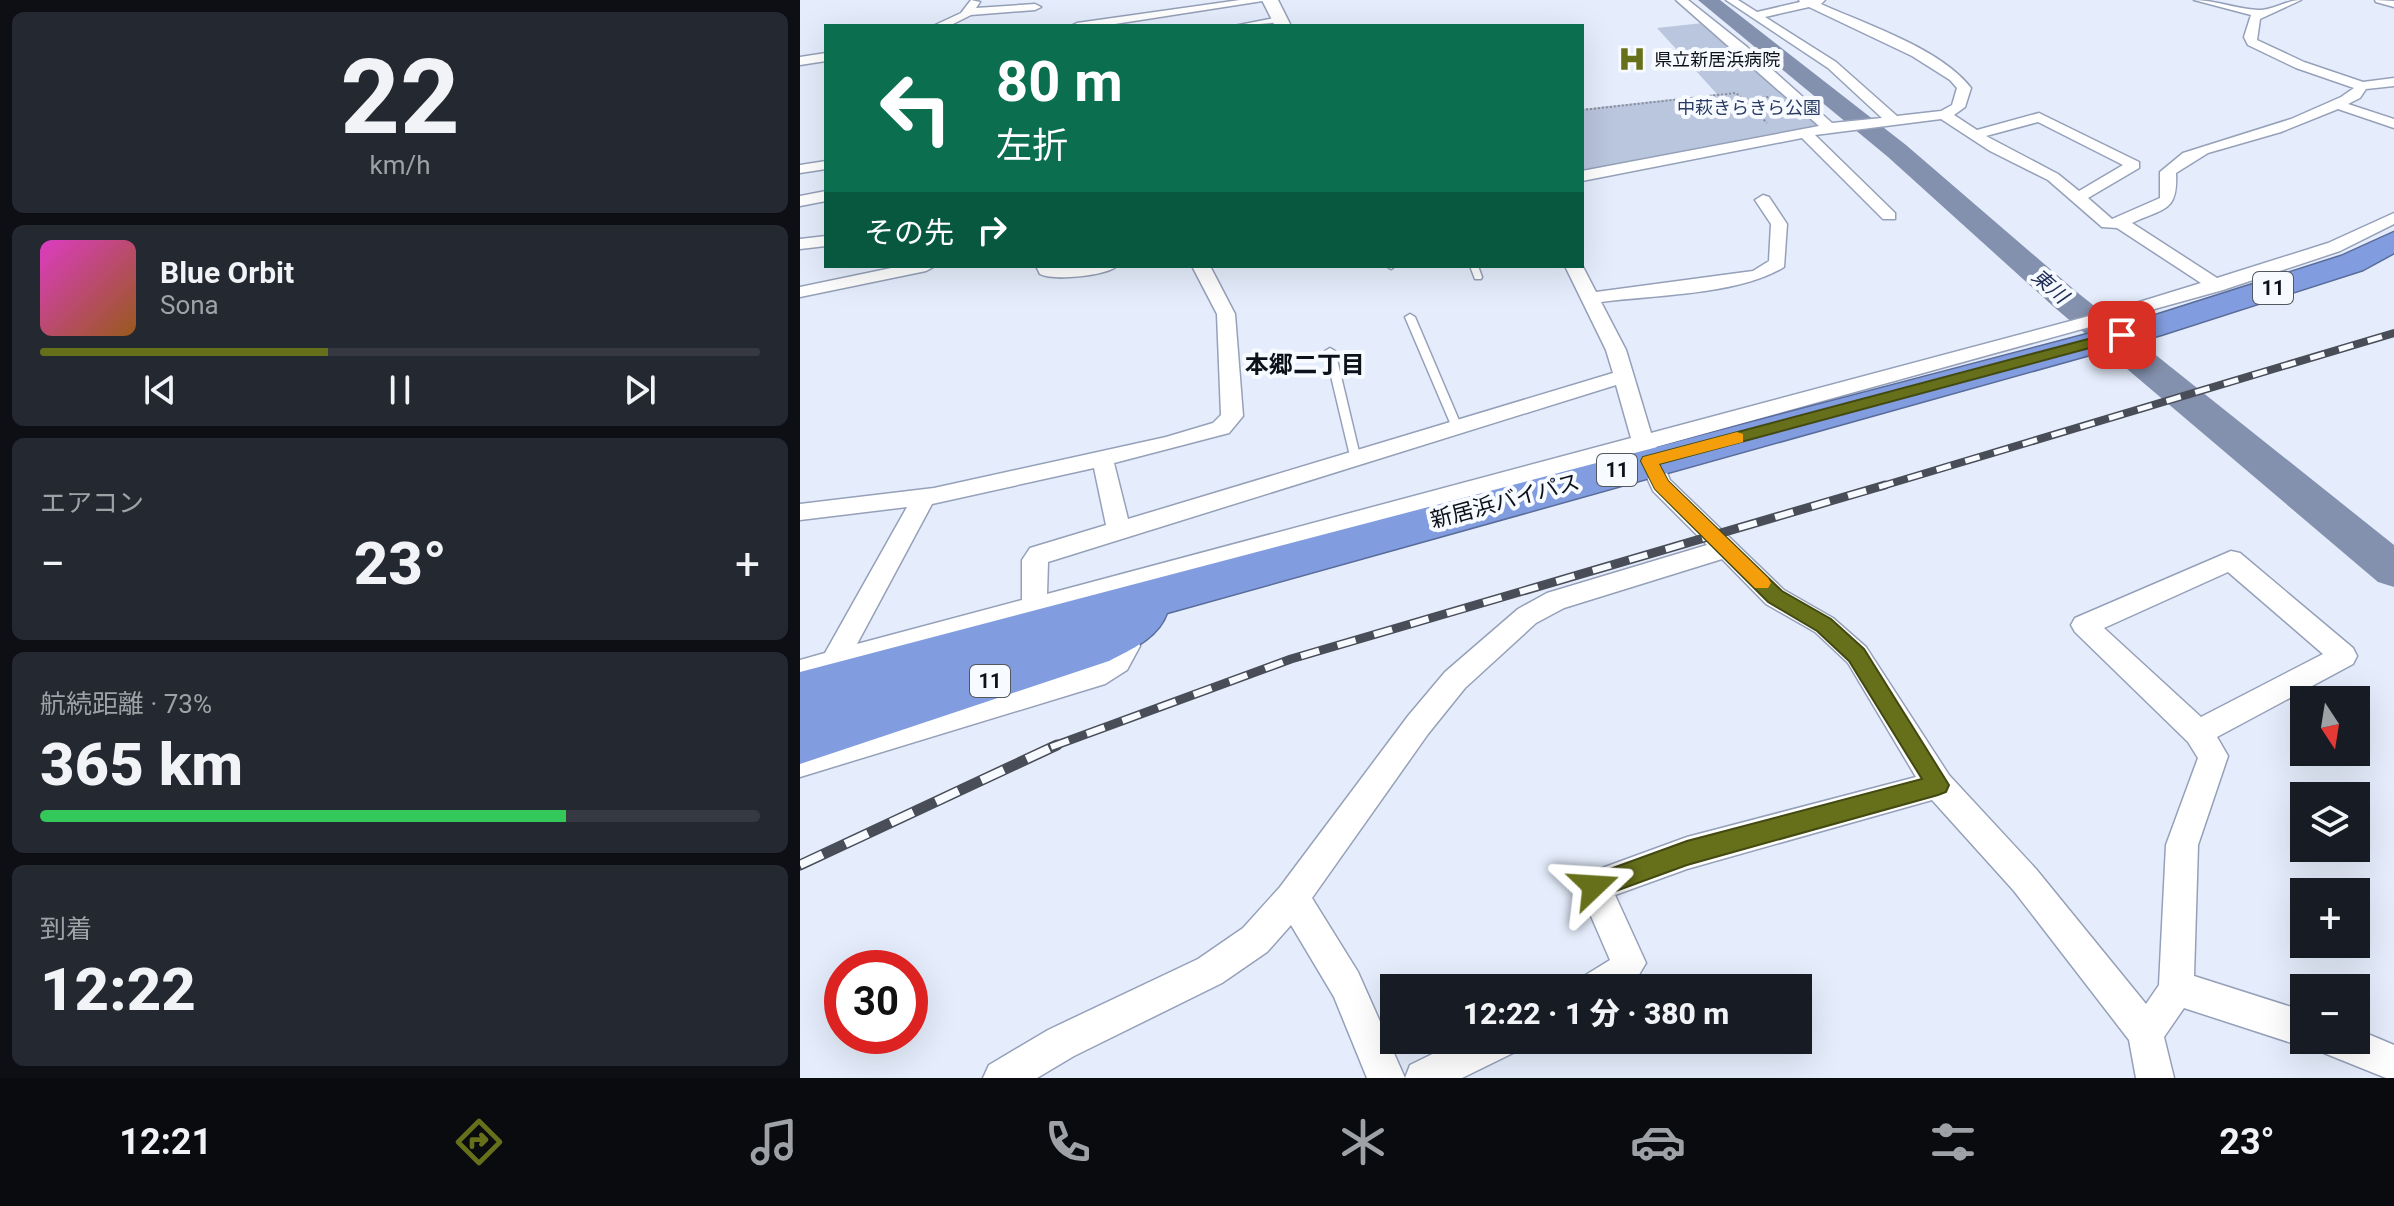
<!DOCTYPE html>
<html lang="ja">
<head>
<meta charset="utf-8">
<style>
  body { margin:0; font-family:Roboto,"Noto Sans JP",sans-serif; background:#242831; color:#f1f3f6; height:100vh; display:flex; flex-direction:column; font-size:30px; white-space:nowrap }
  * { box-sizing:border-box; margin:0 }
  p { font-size:26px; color:#9ea1a6 }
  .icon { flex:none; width:44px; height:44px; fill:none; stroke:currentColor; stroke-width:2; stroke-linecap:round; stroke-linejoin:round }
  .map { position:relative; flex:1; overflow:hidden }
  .side { display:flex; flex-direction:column; gap:12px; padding:12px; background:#0d0f14; width:800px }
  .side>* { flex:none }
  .top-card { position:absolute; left:24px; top:24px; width:760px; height:244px; border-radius:0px; box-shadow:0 8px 32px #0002; background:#0b6e4f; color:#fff; overflow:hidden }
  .needle { width:52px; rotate:168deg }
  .controls { position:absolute; left:1490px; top:686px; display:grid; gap:16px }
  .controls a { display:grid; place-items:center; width:80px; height:80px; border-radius:0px; background:#171b24; box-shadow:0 8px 32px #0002; font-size:40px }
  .speed { position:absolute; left:24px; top:950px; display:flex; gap:16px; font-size:40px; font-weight:700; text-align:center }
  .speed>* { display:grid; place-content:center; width:104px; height:104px; border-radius:50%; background:#171b24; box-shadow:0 8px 32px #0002; line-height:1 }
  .speed .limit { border:12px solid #d22; background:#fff; color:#111 }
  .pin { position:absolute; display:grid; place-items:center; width:68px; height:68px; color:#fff; margin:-34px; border-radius:16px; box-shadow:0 4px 12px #0006 }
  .me { position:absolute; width:88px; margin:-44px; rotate:70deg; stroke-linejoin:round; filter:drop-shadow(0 0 6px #0008) }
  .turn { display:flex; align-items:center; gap:28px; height:168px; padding:0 40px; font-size:36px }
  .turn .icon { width:104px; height:104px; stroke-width:2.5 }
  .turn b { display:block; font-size:56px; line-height:68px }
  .then { display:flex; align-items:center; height:76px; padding:0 40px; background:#0003; gap:16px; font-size:30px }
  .big { font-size:60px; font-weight:800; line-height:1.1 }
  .side .card { flex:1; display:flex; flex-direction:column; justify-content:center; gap:12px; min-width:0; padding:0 28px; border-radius:12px; background:#242831 }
  .side .dial { align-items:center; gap:0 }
  .dial b { font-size:104px; line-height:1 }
  .song { display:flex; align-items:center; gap:24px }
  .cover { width:96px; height:96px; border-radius:12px; background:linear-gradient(135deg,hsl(310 70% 55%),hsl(30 70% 35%)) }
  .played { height:8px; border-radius:4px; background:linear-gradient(90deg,#66701a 40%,#363941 40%) }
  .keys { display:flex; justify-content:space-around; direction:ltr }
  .heat { display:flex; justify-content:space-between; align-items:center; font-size:44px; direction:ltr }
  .charge { height:12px; border-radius:6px; background:linear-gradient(90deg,#34c759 73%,#363941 0) }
  .trip { position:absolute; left:580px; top:974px; width:432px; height:80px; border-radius:0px; background:#171b24; box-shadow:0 8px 32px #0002; font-weight:800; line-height:80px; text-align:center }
  .menu { display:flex; height:128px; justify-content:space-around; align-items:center; background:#090b0e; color:#9ea1a6 }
  .menu .icon { width:56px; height:56px }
  .menu .selected { color:#66701a }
  .menu b { font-size:36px; color:#f1f3f6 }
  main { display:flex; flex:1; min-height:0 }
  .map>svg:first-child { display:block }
</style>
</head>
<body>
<main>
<section class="side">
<div class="card dial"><b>22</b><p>km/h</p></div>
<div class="card">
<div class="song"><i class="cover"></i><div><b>Blue Orbit</b><p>Sona</p></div></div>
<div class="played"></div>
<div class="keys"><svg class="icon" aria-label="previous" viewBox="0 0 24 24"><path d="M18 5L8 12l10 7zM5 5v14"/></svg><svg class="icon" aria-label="pause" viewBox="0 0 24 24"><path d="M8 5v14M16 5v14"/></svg><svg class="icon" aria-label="next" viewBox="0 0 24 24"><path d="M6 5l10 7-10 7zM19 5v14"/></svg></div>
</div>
<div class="card"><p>エアコン</p>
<div class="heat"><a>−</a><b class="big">23°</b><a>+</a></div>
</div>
<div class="card"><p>航続距離 · 73%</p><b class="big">365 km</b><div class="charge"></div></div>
<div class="card"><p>到着</p><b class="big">12:22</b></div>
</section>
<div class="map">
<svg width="1594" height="1078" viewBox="0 0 1594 1078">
  <rect width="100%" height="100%" fill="#e5edfc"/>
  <path fill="#bac5de" d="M 903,23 L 1022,126 L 782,173 L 782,109 L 917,94 L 857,28 Z"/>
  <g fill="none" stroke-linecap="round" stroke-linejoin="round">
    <path fill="#8491ae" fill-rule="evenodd" d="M 898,0 L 920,0 L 1106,145 L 1278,293 L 1594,545 L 1594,587 L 1578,582 L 1254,307 L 1088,157 Z"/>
    <g stroke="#95a0b9" stroke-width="3">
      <path id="lane" d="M 586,266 L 595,266 L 591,269 Z
        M 670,266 L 678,266 L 682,277 L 681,279 L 675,279 Z
        M 610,314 L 615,317 L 661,425 L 660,427 L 656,428 L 651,425 L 605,317 Z
        M 530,348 L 535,351 L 560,456 L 555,460 L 550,456 L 525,351 Z"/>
    </g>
    <g stroke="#95a0b9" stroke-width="3">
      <path id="street" d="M 171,0 L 180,2 L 176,8 L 235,4 L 241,7 L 235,10 L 171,15 L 149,26 L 133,26 L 161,13 Z
        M 440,0 L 469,0 L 302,26 L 271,26 L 277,23 Z
        M 876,0 L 888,0 L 947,47 L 1032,123 L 1082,118 L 1028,68 L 926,0 L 938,0 L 957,12 L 1000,2 L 999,0 L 1025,0 L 1021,4 C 1067,25 1140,48 1171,88 L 1165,107 L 1154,115 L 1177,130 L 1239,113 L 1339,162 L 1339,168 L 1288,198 L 1312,219 L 1360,198 L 1360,172 L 1383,153 L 1491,119 L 1541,97 L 1554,88 L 1496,68 L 1448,45 L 1444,37 L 1451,15 L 1394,0 C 1416,0 1436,9 1458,10 C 1472,11 1486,0 1501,0 L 1460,19 L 1457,40 L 1504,62 L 1563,82 L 1594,78 L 1594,86 L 1566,89 L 1560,98 L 1548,104 L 1594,119 L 1594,128 L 1538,109 L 1481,132 L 1408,153 L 1376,173 C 1378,212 1364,208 1332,223 L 1417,278 L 1528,243 L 1594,213 L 1594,224 L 1540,251 L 1423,290 L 856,447 L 870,480 L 984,590 L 1033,618 L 1066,647 L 1149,775 L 1236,869 L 1346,1004 L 1359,985 L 1366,845 L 1398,758 L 1388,742 L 1275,632 L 1271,625 L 1275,618 L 1431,551 L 1440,553 L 1553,648 L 1557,656 L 1553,664 L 1417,737 L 1428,756 L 1398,845 L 1394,976 L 1504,1011 L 1504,1040 L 1517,1042 L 1504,1047 L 1384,1008 L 1364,1037 L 1374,1078 L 1336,1078 L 1329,1040 L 1214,891 L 1132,800 L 887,869 L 815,895 L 846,963 L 831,988 L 779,988 L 784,976 L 810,960 L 778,886 L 783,875 L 887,837 L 1116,777 L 1048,663 L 1015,632 L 966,604 L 922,559 L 764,608 L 736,623 L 665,688 L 628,734 L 512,898 L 558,972 L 605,1078 L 610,1065 L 661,1040 L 718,1040 L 713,1053 L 662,1078 L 567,1078 L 534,997 L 491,925 L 467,952 L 422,983 L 274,1056 L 237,1078 L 183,1078 L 189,1065 L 248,1030 L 398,959 L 443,928 L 480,887 L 608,716 L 645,672 L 718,609 L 747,593 L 907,545 L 853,491 L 836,453 L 0,682 L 0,660 L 25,653 L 107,507 L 0,520 L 0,504 L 134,488 L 366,437 L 413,423 L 421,415 L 417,314 L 392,266 L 410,266 L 435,314 L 443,416 L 429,433 L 314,463 L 328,519 L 813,373 L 806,350 L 765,266 L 782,265 L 796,292 L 953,271 L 969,261 L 971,224 L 955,200 L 963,195 L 969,197 L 987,224 L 984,267 C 939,295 855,295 801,302 L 826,350 L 851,433 L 1323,307 L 1401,283 L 1317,228 L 1302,227 L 1248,180 L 1190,151 L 1141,119 L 1015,135 L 1095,213 L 1095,219 L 1083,219 L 1002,138 L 782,181 L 782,171 L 1019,126 ZM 1009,7 L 1112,56 L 1150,80 L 1157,88 L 1152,105 L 1141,111 L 1097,116 L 1036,62 L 965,17 ZM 1238,122 L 1323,165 L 1279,191 L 1258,174 L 1186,136 ZM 816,385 L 831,438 L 247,594 L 248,562 ZM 294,468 L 306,525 L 230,548 L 222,560 L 222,600 L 57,644 L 132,504 ZM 1428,572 L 1523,654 L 1401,717 L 1304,628 Z
        M 1575,0 L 1594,1 L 1594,7 L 1576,2 Z
        M 480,17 L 486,20 L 484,22 L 434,26 Z
        M 26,53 L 26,61 L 0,65 L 0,57 Z
        M 26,161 L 26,169 L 0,173 L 0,165 Z
        M 26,191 L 26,201 L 0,206 L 0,196 Z
        M 26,236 L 26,246 L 0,249 L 0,239 Z
        M 101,266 L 135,266 L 126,271 L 0,297 L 0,287 Z
        M 236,266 L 317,266 C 306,276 253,281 240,274 Z
        M 324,619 L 333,622 L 340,646 L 327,670 L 305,684 L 0,777 L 0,751 L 287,667 L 307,654 L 313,645 L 311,630 L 315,622 Z
        M 1556,1029 L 1594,1045 L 1594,1078 L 1586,1078 L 1524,1053 L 1519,1040 L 1556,1040 Z"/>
    </g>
    <g stroke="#95a0b9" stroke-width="3">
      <path id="secondary" d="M 462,0 L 478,0 L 491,26 L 475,26 Z"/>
    </g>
    <g stroke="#596c9a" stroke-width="3">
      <path id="highway" d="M 1594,232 L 1594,253 L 1563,270 L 1361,335 L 367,613 C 358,638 332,649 309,661 L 0,764 L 0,716 L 15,712 L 0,716 L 0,672 L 1337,321 L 1541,256 Z"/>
    </g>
    <path stroke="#878d99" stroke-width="2" stroke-dasharray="2 2" stroke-linecap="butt" d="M 944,100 L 967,123
      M 782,110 L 936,93 L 944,100 L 969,97"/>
    <use href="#lane" fill="#fff" fill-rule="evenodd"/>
    <use href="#street" fill="#fff" fill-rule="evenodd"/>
    <use href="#secondary" fill="#fff" fill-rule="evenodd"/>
    <use href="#highway" fill="#829ddf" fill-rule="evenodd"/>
    <g stroke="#484d57" stroke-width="8">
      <path id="rail-far2" d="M 1079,487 L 1594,333"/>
    </g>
    <g stroke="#484d57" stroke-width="9">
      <path id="rail-far1" d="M 251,747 L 491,659 L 1085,485"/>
    </g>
    <g stroke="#484d57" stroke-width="11">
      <path id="rail" d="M 0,865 L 257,745"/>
    </g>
    <use href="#rail-far2" stroke="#f7faff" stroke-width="5" stroke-dasharray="15" stroke-linecap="butt"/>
    <use href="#rail-far1" stroke="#f7faff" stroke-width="6" stroke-dasharray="19" stroke-linecap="butt"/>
    <use href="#rail" stroke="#f7faff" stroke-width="8" stroke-dasharray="25" stroke-linecap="butt"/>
  </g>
  <path fill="#66701a" stroke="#424911" stroke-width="2" d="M 1322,330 L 1327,332 L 1327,338 L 859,464 L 868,481 L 982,591 L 1031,619 L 1064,649 L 1149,785 L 1146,792 L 1138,795 L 887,865 L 794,899 L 785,895 L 782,886 L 785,878 L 887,841 L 1122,779 L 1049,661 L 1017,631 L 968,602 L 855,489 L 841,461 L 843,457 Z"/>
  <path fill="#f59e0b" d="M 937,432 L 943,434 L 943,442 L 859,464 L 868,481 L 968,578 L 971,583 L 968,588 L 955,588 L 855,489 L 841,461 L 843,457 Z"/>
  <defs>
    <g id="hospital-bare" transform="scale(2.16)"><path d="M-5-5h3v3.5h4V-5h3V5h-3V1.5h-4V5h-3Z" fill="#66701a" stroke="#f7faff" stroke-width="2.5" paint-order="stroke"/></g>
  </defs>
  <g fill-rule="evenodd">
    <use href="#hospital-bare" x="832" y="59"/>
  </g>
  <g text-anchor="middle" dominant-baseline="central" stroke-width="8" stroke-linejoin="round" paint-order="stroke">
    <g font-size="18" fill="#0d1119" stroke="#f7faff" text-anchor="start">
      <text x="854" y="59">県立新居浜病院</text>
    </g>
    <g font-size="18" fill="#2a3b64" stroke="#f7faff">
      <text x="949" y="107">中萩きらきら公園</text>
    </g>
    <g font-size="20" font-style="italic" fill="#1e2d56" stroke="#f7faff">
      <text transform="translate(1250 286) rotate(41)">東川</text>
    </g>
    <g fill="#f7faff" stroke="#53575e" stroke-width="2">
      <rect x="1453" y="272" width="40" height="32" rx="6"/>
      <rect x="797" y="454" width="40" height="32" rx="6"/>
      <rect x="170" y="665" width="40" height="32" rx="6"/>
    </g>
    <g font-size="20" font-weight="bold" fill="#0d1119">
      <text x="1473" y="288">11</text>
      <text x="817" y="470">11</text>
      <text x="190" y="681">11</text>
    </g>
    <g font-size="22" fill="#0d1119" stroke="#f7faff">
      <text transform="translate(705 501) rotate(-15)">新居浜バイパス</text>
    </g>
    <g font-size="24" font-weight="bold" fill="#0d1119" stroke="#f7faff">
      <text x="505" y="365">本郷二丁目</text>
    </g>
  </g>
</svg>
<div class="controls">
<a><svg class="needle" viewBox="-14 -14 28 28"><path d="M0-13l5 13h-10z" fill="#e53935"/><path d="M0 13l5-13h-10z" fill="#9ea1a6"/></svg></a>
<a><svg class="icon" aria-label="layers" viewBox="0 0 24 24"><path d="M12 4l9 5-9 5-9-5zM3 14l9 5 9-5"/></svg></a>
<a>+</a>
<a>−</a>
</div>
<div class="speed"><div class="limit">30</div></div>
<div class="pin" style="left:1322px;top:335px;background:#d93025"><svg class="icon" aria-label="arrive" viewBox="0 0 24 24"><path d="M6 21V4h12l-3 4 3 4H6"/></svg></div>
<svg class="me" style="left:794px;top:886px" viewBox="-20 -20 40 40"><path d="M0-17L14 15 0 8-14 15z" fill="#66701a" stroke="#fff" stroke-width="4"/></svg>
<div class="trip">12:22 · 1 分 · 380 m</div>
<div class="top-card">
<div class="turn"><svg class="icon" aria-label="left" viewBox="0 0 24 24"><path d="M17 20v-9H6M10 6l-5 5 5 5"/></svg><div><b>80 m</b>左折</div></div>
<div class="then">その先<svg class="icon" aria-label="right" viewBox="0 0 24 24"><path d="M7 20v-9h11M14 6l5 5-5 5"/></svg></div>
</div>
</div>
</main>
<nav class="menu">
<b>12:21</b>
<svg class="icon selected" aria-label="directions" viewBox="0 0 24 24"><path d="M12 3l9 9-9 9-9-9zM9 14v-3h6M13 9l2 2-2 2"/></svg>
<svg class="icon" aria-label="music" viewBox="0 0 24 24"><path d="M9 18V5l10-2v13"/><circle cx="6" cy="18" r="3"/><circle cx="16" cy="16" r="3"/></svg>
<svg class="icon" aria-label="phone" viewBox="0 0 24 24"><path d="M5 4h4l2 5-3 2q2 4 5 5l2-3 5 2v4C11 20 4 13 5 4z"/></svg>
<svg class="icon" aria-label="climate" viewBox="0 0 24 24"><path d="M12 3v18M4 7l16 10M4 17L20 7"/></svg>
<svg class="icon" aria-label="car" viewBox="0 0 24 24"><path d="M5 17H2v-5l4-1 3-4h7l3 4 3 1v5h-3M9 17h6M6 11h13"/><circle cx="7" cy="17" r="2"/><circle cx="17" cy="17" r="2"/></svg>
<svg class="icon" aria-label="filters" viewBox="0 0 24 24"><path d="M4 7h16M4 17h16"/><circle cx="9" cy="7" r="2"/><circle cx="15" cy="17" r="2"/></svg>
<b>23°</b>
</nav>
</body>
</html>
